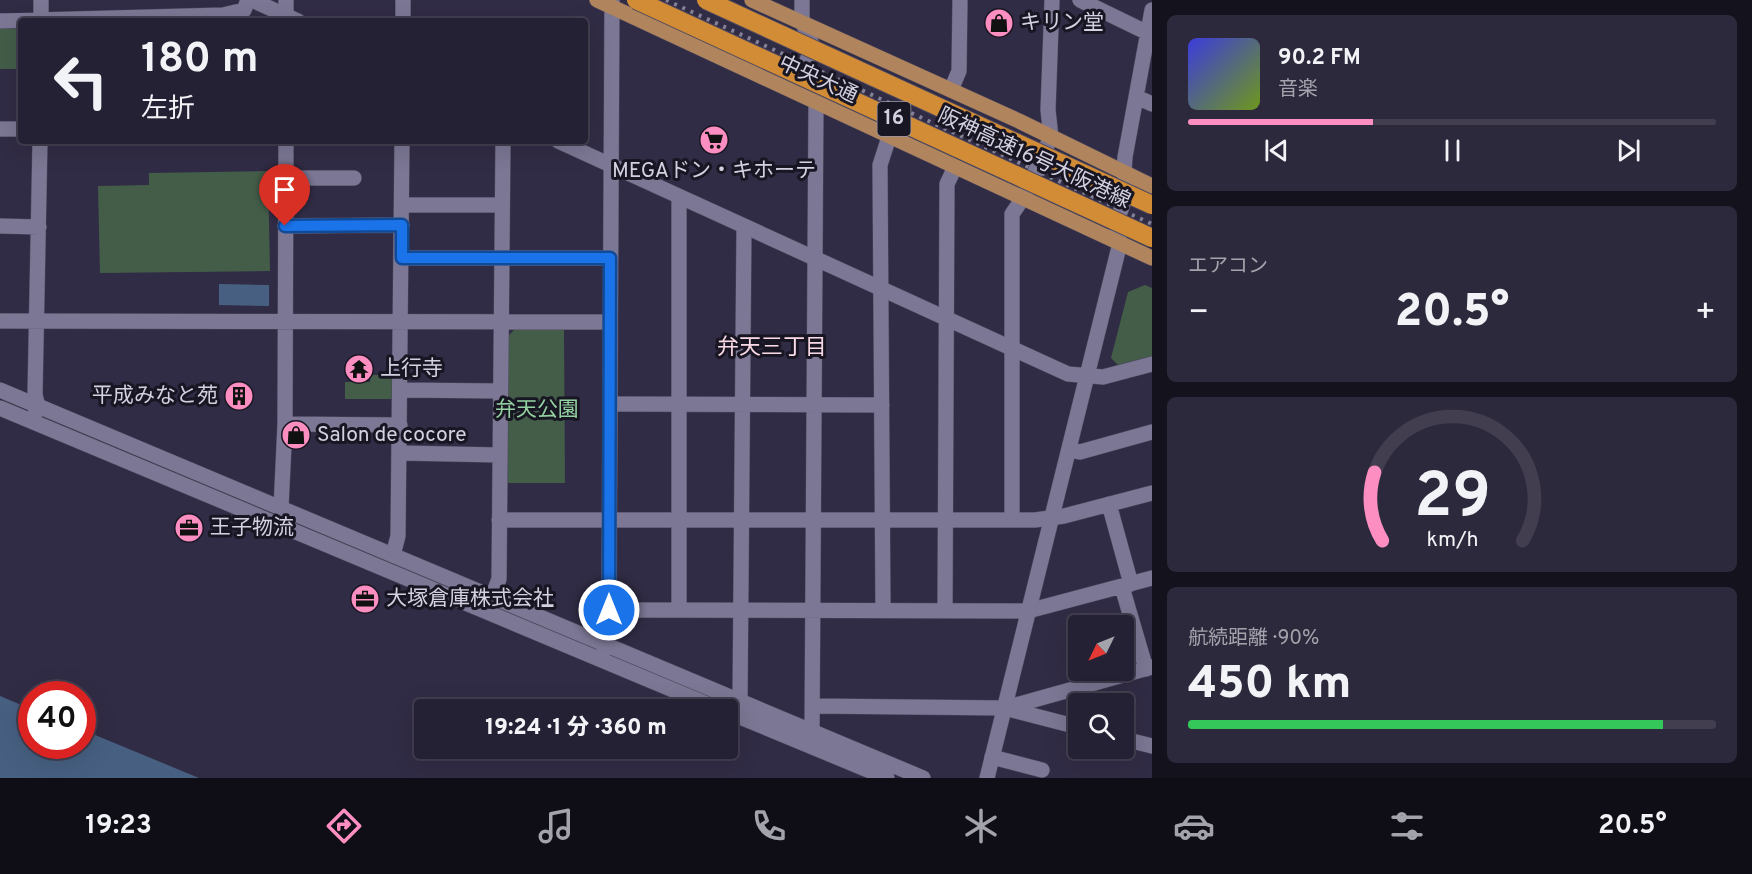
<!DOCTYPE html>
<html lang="ja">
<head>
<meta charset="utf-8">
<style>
  body { margin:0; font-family:Overpass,"Noto Sans JP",sans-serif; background:#2d293c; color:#f1f3f6; height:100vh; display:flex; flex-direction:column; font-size:22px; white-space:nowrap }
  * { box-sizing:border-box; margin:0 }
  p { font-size:20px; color:#a3a3ac }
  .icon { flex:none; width:33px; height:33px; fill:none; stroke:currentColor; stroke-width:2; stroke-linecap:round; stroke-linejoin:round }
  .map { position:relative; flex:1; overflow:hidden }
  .sheet { display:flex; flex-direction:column; gap:15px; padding:15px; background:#14121d; width:600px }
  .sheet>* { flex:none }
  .top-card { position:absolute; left:18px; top:18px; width:570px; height:126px; border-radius:6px; box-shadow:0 6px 24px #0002,0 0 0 2px #423e4f; background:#252134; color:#f1f3f6; overflow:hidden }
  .needle { width:39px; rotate:227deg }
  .fabs { position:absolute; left:1068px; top:615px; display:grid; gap:12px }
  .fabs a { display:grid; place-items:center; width:66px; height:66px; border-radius:6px; background:#252134; box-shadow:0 6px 24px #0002,0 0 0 2px #423e4f; font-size:30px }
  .speed { position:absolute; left:18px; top:681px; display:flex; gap:12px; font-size:30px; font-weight:700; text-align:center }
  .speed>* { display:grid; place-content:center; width:78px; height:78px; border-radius:50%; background:#252134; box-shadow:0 6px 24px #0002,0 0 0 2px #423e4f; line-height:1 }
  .speed .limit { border:9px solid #d22; background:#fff; color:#111 }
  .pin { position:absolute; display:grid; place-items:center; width:51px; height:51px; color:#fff; margin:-62px -26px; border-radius:50% 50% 50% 0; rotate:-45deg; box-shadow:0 0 6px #0007 }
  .pin .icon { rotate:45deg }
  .me { position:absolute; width:66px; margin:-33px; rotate:0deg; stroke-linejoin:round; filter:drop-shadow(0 0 4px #0008) }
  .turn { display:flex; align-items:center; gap:21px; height:126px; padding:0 24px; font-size:27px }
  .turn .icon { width:78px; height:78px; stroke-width:2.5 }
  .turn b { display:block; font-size:42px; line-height:51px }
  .big { font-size:45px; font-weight:800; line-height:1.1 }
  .sheet .card { flex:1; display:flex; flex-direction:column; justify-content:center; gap:9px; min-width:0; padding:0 21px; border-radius:9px; background:#2d293c }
  .sheet .dial { align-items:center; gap:0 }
  .dial svg { height:156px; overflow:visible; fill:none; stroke:#423e4f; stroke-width:7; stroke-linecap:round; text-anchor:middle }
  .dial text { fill:#f1f3f6; stroke:none }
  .song { display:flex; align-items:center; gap:18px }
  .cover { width:72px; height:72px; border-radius:9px; background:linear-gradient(135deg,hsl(240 70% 55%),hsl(80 70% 35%)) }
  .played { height:6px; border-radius:3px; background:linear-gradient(90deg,#fd8ec1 35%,#423e4f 35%) }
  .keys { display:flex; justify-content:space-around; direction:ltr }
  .heat { display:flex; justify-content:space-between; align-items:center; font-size:33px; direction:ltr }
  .charge { height:9px; border-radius:4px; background:linear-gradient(90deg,#34c759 90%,#423e4f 0) }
  .trip { position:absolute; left:414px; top:699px; width:324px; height:60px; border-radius:6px; background:#252134; box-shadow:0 6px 24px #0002,0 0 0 2px #423e4f; font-weight:800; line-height:60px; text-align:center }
  .tabs { display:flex; height:96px; justify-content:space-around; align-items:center; background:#0f0d15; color:#a3a3ac }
  .tabs .icon { width:42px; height:42px }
  .tabs .active { color:#fd8ec1 }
  .tabs b { font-size:27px; color:#f1f3f6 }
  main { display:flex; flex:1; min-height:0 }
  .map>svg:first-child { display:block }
</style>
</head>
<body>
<main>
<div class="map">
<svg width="1152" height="778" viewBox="0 0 1152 778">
  <rect width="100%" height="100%" fill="#312c45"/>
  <path fill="#435d49" d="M 0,28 L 21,29 L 21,69 L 0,69 Z
    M 268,171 L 270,271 L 100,273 L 98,186 L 149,185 L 149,173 Z
    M 1145,285 L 1152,288 L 1152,356 L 1118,365 L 1111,358 L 1128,292 Z
    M 514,330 L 564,330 L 565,483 L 508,483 L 508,336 Z
    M 371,375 L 392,375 L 392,399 L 345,399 L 345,382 L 370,382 Z"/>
  <path fill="#476082" d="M 219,284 L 269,285 L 269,306 L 219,305 Z
    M 0,696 L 31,709 L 32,746 L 82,746 L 83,730 L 199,778 L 0,778 Z"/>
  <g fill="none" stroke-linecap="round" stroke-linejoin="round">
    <g stroke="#4d495e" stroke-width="16">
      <path id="minor" d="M 41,0 L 41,21
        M 286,0 L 286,21
        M 403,0 L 403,21
        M 802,0 L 802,22 L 813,46 L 800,77 L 816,102 L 812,732
        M 1080,0 L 1152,35
        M 0,21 L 223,15 L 244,10 L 248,0
        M 951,90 L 959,71 L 960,0
        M 1137,97 L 1152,104
        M 0,129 L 21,129
        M 286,178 L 354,178
        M 402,205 L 502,205
        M 0,226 L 39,227
        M 285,226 L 402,225
        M 1120,243 L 1116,223 L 1128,191 L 1124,173 L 1125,157 L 1152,10
        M 402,258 L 610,258
        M 0,321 L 609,322
        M 401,390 L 500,391
        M 610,404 L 882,405
        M 34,416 L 38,406 L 35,395 L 40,141
        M 285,424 L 400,425
        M 1069,450 L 1080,452 L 1152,432
        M 400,453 L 499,455
        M 1109,504 L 1131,584
        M 281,508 L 285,424 L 286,141
        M 1012,519 L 1012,214 L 1023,198 L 1051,137
        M 499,520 L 1035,520 L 1064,516 L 1152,493
        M 393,555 L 398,536 L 402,141
        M 1122,587 L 1146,669
        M 492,597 L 499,579 L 503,141
        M 609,610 L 1028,611 L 1152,578
        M 679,610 L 679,197
        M 883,610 L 880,165 L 889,137
        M 945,611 L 947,184 L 955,167
        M 740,701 L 744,227
        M 814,706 L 1004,708 L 1078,727
        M 1005,708 L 1152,667
        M 1124,739 L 1152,746
        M 992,757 L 1042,770"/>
    </g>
    <g stroke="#4d495e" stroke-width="16">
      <path id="tertiary" d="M 252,0 L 298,21
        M 1051,137 L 1048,110 L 1052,0
        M 558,141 L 1068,374 L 1103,377 L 1152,364
        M 0,390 L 923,778
        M 0,408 L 721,710
        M 603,653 L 607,645 L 609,610 L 612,0
        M 728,712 L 887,778
        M 987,778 L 1120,243"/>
    </g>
    <g stroke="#4d495e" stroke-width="16">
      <path id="primary" d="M 597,0 L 1152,258
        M 752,0 L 1019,121 L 1152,186"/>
    </g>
    <use href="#minor" stroke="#7b7794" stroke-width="15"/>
    <use href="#tertiary" stroke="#7b7794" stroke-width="15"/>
    <use href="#primary" stroke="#b0845c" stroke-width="15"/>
    <path stroke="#848095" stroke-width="4" stroke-dasharray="3 6" stroke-linecap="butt" d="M 666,0 L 1152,224"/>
    <g stroke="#4d495e" stroke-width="20" stroke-linecap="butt">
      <path id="motorway-bridge" d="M 636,0 L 1152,238
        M 706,0 L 1152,205"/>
    </g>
    <use href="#motorway-bridge" stroke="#d38c36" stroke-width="18"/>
  </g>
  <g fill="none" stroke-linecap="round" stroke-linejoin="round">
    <g stroke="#114b97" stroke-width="15">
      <path id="route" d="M 285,226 L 402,225 L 402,258 L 610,258 L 609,610"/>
    </g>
    <use href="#route" stroke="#1a73e8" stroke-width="10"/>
  </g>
  <defs>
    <g id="shop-disc" transform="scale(1.5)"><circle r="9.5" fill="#fd8ec1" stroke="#181622"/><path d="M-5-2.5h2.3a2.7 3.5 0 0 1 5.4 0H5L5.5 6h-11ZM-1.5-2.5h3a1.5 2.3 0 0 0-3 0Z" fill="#111"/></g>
    <g id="supermarket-disc" transform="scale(1.5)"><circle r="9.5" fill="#fd8ec1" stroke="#181622"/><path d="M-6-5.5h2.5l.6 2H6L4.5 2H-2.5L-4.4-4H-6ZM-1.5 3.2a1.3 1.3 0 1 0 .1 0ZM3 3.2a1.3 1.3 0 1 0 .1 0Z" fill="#111"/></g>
    <g id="temple-disc" transform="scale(1.5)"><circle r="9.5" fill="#fd8ec1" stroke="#181622"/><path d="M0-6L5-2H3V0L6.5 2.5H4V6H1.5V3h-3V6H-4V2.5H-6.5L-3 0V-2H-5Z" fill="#111"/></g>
    <g id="building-disc" transform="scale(1.5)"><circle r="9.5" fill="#fd8ec1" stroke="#181622"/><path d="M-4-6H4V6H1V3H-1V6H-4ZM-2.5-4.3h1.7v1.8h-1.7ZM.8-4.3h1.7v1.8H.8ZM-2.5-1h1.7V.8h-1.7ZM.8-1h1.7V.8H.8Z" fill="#111"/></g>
    <g id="office-disc" transform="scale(1.5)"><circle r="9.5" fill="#fd8ec1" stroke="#181622"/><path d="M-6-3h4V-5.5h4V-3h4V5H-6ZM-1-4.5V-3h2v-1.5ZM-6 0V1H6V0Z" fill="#111"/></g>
  </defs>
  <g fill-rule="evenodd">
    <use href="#shop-disc" x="999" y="23"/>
    <use href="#supermarket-disc" x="714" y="140"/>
    <use href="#temple-disc" x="359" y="369"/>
    <use href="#building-disc" x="239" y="396"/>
    <use href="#shop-disc" x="296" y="435"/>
    <use href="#office-disc" x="189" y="528"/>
    <use href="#office-disc" x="365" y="599"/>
  </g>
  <g text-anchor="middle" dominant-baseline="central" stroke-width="6" stroke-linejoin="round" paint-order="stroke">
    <rect fill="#181622" stroke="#9b98a8" stroke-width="1.5" x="877.5" y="102" width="33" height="34" rx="4.5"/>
    <g font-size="20" font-weight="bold" fill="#d3d0e1">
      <text x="894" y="119">16</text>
    </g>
    <g font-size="21" fill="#d3d0e1" stroke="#181622" text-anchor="start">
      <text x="1020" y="23">キリン堂</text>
      <text x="714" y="171" text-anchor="middle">MEGAドン・キホーテ</text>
      <text x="380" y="369">上行寺</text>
      <text x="218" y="396" text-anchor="end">平成みなと苑</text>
      <text x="317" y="435">Salon de cocore</text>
      <text x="210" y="528">王子物流</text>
      <text x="386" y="599">大塚倉庫株式会社</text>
    </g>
    <g font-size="21" fill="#d3d0e1" stroke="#181622">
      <text transform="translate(818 80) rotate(25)">中央大通</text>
      <text transform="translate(1034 159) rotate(25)">阪神高速16号大阪港線</text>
    </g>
    <g font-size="21" fill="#93d1a0" stroke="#181622">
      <text x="537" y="410">弁天公園</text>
    </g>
    <g font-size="22" fill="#fad9e6" stroke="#181622">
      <text x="772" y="348">弁天三丁目</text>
    </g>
  </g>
</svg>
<div class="fabs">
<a><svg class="needle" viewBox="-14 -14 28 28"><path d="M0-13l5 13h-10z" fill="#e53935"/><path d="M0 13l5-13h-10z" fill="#a3a3ac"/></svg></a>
<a><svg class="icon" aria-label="search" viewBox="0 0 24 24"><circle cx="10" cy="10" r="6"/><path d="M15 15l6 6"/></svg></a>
</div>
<div class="speed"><div class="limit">40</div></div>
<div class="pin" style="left:285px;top:226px;background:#d93025"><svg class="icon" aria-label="arrive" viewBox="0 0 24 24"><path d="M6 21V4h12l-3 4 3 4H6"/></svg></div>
<svg class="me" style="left:609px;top:610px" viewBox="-20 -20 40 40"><circle r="17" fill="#1a73e8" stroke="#fff" stroke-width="3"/><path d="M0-11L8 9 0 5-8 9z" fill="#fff"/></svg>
<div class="trip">19:24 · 1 分 · 360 m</div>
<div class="top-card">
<div class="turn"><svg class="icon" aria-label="left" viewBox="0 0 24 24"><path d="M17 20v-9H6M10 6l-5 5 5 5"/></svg><div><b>180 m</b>左折</div></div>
</div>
</div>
<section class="sheet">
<div class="card">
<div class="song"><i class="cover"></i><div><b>90.2 FM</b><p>音楽</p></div></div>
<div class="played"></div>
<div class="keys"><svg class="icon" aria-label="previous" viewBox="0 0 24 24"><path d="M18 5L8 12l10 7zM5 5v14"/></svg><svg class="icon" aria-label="pause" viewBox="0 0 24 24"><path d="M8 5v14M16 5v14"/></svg><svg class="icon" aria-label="next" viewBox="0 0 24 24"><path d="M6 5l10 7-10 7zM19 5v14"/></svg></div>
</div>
<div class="card"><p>エアコン</p>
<div class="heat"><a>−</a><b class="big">20.5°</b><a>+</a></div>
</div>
<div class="card dial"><svg viewBox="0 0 100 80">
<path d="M14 69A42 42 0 1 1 86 69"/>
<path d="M14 69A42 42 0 0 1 10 34" stroke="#fd8ec1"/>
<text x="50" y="56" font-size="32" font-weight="700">29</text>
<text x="50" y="72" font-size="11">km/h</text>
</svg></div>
<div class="card"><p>航続距離 · 90%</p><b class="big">450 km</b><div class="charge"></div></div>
</section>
</main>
<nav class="tabs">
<b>19:23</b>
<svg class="icon active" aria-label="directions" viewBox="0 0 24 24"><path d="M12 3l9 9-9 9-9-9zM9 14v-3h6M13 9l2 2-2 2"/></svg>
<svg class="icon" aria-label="music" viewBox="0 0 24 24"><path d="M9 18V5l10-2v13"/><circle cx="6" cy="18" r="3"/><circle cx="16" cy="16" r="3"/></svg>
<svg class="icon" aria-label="phone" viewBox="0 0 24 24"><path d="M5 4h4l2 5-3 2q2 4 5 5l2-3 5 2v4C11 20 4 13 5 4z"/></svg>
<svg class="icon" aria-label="climate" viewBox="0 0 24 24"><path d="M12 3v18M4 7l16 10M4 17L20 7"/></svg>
<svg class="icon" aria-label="car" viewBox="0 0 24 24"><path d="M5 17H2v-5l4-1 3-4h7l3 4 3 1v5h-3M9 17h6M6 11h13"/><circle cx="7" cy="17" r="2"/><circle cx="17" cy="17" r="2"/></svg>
<svg class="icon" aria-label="filters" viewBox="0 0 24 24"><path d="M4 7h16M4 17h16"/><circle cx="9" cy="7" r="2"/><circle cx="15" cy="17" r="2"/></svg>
<b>20.5°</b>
</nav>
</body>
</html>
